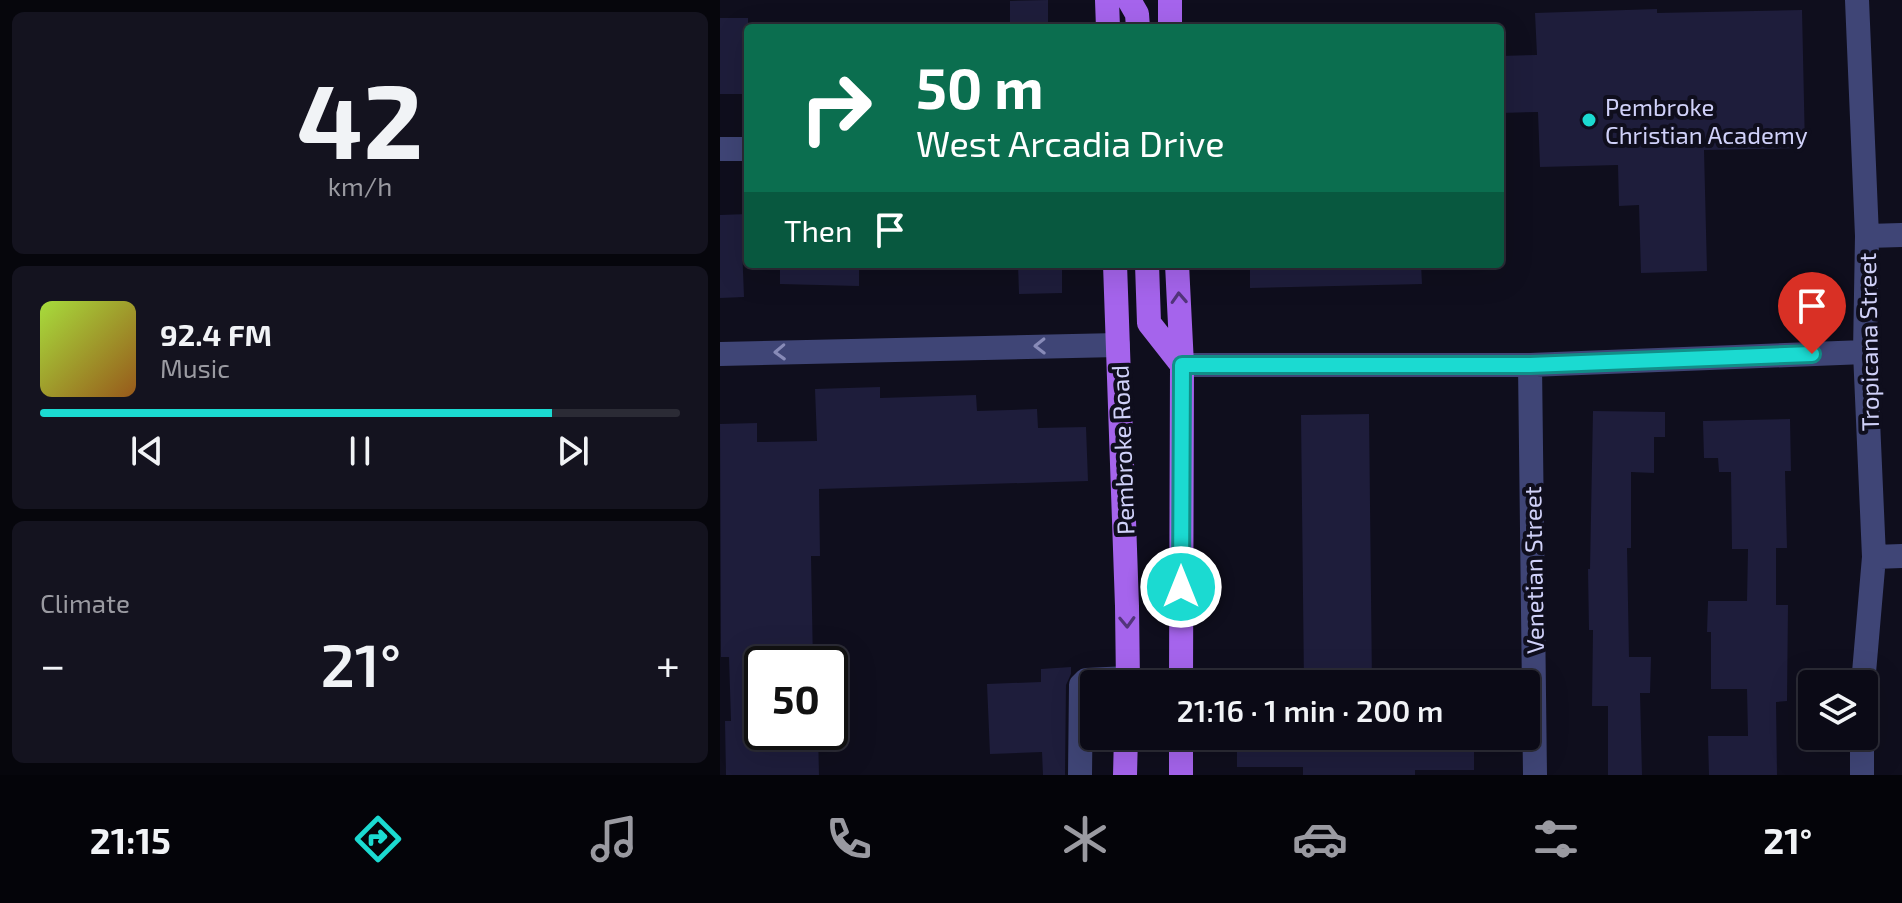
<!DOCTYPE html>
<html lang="en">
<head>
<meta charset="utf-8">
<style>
  body { margin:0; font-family:"Exo 2",sans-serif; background:#14131f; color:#f1f3f6; height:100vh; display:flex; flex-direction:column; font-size:30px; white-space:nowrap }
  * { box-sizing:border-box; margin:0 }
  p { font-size:26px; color:#9a9aa1 }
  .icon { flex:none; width:44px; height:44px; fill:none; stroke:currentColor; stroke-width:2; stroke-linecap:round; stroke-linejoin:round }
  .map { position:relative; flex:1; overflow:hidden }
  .side { display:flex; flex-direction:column; gap:12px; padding:12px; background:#06060c; width:720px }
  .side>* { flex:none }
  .banner { position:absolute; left:24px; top:24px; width:760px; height:244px; border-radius:8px; box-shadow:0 8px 32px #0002,0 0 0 2px #2b2b35; background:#0b6e4f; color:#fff; overflow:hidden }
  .buttons { position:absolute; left:1078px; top:670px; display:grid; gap:16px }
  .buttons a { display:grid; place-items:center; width:80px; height:80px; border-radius:8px; background:#0b0a16; box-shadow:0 8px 32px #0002,0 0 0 2px #2b2b35; font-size:40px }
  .speed { position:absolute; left:24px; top:646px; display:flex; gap:16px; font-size:40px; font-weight:700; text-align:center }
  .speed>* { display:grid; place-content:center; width:104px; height:104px; border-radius:50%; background:#0b0a16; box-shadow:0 8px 32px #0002,0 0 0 2px #2b2b35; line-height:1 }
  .speed .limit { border:4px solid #111; border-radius:12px; background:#fff; color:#111 }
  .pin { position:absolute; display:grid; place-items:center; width:68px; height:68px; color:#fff; margin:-82px -34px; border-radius:50% 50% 50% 0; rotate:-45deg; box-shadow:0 0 8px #0007 }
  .pin .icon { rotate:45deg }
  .me { position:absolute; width:88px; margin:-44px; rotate:0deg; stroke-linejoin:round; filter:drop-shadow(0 0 6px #0008) }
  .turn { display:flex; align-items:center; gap:28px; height:168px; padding:0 40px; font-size:36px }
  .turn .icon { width:104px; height:104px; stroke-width:2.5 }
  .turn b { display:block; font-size:56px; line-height:68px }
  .then { display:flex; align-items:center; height:76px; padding:0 40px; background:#0003; gap:16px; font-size:30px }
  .big { font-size:60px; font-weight:600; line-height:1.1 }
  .side .card { flex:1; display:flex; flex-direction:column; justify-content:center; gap:12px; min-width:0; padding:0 28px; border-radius:12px; background:#14131f }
  .side .dial { align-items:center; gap:0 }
  .dial b { font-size:104px; line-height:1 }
  .song { display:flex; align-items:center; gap:24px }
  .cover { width:96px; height:96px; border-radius:12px; background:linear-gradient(135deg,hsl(80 70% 55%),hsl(30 70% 35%)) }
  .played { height:8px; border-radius:4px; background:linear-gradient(90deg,#1bdad1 80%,#2b2b35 80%) }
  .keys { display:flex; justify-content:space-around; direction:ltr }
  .heat { display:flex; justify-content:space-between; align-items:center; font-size:44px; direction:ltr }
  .trip { position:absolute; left:360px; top:670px; width:460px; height:80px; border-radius:8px; background:#0b0a16; box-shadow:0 8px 32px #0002,0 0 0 2px #2b2b35; font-weight:600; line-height:80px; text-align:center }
  .tabs { display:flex; height:128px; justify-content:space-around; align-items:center; background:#040409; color:#9a9aa1 }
  .tabs .icon { width:56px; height:56px }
  .tabs .selected { color:#1bdad1 }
  .tabs b { font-size:36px; color:#f1f3f6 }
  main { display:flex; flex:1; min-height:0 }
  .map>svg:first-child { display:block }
</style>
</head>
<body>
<main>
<section class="side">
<div class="card dial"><b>42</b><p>km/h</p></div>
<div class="card">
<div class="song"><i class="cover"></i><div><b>92.4 FM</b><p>Music</p></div></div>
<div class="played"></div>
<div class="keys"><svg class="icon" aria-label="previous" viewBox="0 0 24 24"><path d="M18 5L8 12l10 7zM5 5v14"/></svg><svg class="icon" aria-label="pause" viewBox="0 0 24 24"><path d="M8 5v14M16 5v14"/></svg><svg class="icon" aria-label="next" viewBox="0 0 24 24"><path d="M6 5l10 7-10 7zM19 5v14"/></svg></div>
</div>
<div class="card"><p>Climate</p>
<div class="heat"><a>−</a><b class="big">21°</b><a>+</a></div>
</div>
</section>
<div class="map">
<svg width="1182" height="775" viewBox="0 0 1182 775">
  <rect width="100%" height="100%" fill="#0f0e1d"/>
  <path fill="#1e1d3b" d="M 328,0 L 328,28 L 290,28 L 290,1 Z
    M 937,9 L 937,13 L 1082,10 L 1085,148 L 984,150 L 987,271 L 921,273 L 919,205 L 899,206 L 898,165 L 820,167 L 818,112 L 780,113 L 780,56 L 817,55 L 815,13 Z
    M 0,18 L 28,18 L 28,94 L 0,94 Z
    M 28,214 L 28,245 L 22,245 L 24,297 L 0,298 L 0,215 Z
    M 60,264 L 139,264 L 139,286 L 60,284 Z
    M 298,264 L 342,264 L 342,293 L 299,294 Z
    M 530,264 L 701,264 L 702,284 L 530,288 Z
    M 160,387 L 160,398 L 256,395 L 257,411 L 317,409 L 318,428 L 366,427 L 368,481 L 99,489 L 100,556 L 91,556 L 93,664 L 42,664 L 42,732 L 98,732 L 99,775 L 6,775 L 5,721 L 11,721 L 9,657 L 1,657 L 0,424 L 37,423 L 37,442 L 97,441 L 95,389 Z
    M 873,411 L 945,412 L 945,437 L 934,437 L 934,473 L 911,472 L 911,548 L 907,548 L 909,657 L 931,657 L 930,693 L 920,693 L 922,775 L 888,775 L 888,706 L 872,706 L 873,630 L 869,630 L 868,569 L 870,569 Z
    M 649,414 L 652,684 L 584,684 L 581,415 Z
    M 1070,419 L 1071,471 L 1065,471 L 1067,548 L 1056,548 L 1056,605 L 1068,605 L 1067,701 L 1056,702 L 1057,775 L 989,775 L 988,736 L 1028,736 L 1027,689 L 991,689 L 991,632 L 987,632 L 988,601 L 1027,601 L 1028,549 L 1012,549 L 1011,472 L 999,472 L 998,458 L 984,458 L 983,421 Z
    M 351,667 L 351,674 L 346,685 L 345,775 L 323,775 L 322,752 L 270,754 L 267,684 L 321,682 L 321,669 Z
    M 517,736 L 754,736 L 754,770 L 695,770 L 695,775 L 583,775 L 583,767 L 517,767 Z"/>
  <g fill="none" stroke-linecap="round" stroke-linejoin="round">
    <path stroke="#3f4576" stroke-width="24" d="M 1137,0 L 1147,236 L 1145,352 L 1154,557 L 1143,684
      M 0,149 L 28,149
      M 1147,236 L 1182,235
      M 0,354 L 398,345
      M 462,365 L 810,365 L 1145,352
      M 810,365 L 815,775
      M 1154,557 L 1182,556
      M 1142,736 L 1142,775
      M 360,775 L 361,685 L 366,680 L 408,678"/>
    <path stroke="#a564ec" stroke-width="24" d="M 387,0 L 388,28
      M 409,0 L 417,14 L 418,28
      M 450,0 L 450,28
      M 395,264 L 407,606 L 408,684
      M 427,264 L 429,323 L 462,365
      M 457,264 L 462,365 L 461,684
      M 405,775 L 406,736
      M 461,775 L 461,736"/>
  </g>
  <defs><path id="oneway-chevron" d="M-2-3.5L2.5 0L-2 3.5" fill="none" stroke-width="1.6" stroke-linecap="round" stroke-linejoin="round" transform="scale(2)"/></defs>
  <g stroke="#52357a">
    <use href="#oneway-chevron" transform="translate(459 298) rotate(-93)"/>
    <use href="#oneway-chevron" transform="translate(407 622) rotate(88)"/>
  </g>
  <g stroke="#888bb8">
    <use href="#oneway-chevron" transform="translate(320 346) rotate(179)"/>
    <use href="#oneway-chevron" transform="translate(60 352) rotate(178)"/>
  </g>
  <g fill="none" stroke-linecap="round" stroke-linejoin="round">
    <g stroke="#128e88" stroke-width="20">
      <path id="route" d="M 461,587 L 462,365 L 810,365 L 1092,354"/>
    </g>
    <use href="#route" stroke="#1bdad1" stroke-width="14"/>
  </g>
  <circle fill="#1bdad1" stroke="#0f0e1d" stroke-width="3" cx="869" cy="120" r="8"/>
  <g text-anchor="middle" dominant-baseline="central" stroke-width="8" stroke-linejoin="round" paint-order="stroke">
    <g font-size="24" fill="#d0d1f9" stroke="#0f0e1d" text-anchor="start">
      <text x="885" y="106">Pembroke<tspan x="885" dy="28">Christian Academy</tspan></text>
    </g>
    <g font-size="24" fill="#d0d1f9" stroke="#0f0e1d">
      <text transform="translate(1148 342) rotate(-91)">Tropicana Street</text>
      <text transform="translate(402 450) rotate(-92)">Pembroke Road</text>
      <text transform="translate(813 570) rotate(-91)">Venetian Street</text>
    </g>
  </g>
</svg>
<div class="buttons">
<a><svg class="icon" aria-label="layers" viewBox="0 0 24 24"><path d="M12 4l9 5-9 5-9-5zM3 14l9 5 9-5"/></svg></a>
</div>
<div class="speed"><div class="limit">50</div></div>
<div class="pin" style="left:1092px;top:354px;background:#d93025"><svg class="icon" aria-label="arrive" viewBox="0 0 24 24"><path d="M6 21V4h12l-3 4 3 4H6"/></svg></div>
<svg class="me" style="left:461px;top:587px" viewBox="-20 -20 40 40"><circle r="17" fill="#1bdad1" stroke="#fff" stroke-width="3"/><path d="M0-11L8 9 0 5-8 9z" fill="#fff"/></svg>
<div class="trip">21:16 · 1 min · 200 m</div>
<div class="banner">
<div class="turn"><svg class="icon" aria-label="right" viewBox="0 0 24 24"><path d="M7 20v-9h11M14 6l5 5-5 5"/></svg><div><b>50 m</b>West Arcadia Drive</div></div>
<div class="then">Then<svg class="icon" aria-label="arrive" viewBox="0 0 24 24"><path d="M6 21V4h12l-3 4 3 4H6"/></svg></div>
</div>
</div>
</main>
<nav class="tabs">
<b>21:15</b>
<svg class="icon selected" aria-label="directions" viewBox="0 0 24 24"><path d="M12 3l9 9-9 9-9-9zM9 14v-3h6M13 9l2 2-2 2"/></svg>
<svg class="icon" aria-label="music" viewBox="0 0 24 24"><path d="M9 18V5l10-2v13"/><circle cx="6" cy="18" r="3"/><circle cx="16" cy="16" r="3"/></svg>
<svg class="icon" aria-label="phone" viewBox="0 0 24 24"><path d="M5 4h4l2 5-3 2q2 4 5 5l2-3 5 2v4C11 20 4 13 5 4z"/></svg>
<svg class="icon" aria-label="climate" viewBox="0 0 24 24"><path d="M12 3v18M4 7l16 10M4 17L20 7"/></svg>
<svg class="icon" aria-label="car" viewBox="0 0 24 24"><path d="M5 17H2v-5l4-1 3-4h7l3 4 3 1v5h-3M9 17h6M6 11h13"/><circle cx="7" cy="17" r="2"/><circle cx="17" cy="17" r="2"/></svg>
<svg class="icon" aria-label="filters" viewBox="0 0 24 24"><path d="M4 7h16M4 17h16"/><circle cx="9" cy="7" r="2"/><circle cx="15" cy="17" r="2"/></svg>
<b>21°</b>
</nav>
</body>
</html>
